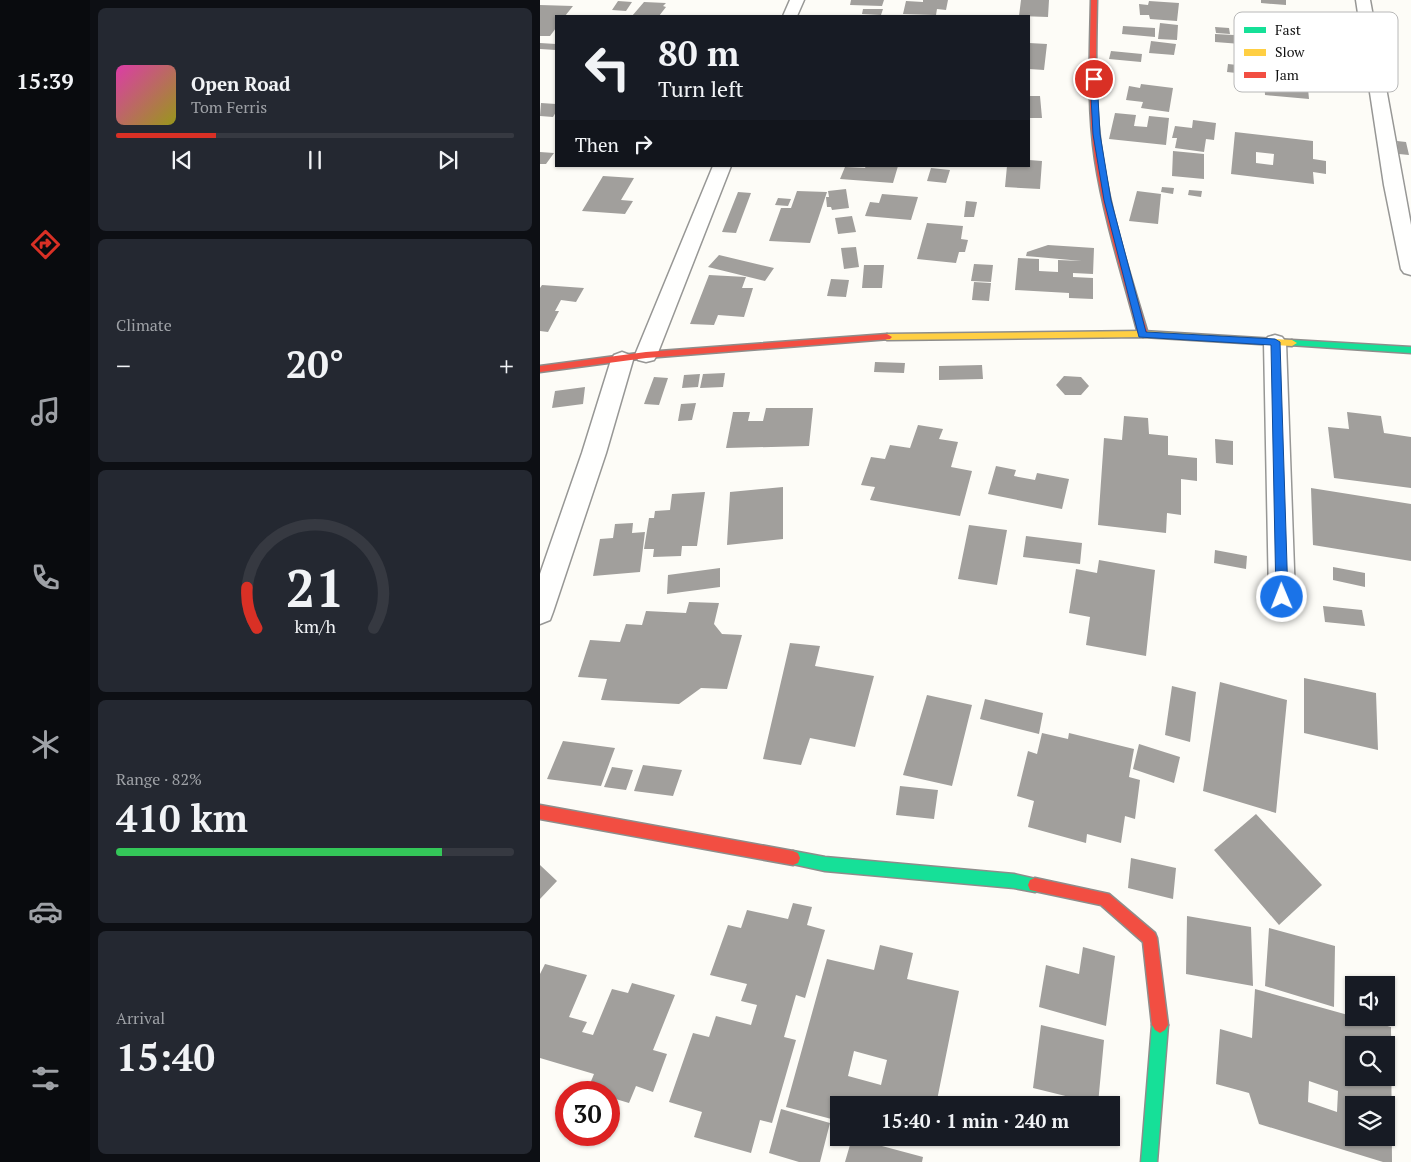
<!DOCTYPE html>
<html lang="en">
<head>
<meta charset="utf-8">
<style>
  body { margin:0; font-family:"PT Serif",serif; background:#242831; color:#f1f3f6; height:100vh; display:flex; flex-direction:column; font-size:19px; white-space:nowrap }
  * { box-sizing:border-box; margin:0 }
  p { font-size:16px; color:#9ea1a6 }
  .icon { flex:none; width:28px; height:28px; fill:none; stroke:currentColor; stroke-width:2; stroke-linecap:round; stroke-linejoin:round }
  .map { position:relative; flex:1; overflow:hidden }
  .drawer { display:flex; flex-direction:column; gap:8px; padding:8px; background:#0d0f14; width:450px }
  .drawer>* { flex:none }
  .hud { position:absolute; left:15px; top:15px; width:475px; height:152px; border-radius:0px; box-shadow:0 1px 4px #0004; background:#171b24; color:#f1f3f6; overflow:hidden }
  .buttons { position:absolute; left:805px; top:976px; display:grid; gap:10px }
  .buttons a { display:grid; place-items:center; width:50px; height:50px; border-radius:0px; background:#171b24; box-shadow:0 1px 4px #0004; font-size:25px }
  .speed { position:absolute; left:15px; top:1081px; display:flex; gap:10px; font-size:25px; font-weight:700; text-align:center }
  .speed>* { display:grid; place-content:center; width:65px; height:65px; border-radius:50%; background:#171b24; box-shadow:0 1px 4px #0004; line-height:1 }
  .speed .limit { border:8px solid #d22; background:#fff; color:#111 }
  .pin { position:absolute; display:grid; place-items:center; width:42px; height:42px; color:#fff; margin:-21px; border:2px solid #fff; border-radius:50%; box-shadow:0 1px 5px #0007 }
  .me { position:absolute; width:55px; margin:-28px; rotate:359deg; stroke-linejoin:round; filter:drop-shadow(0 0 4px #0008) }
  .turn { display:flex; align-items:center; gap:18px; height:105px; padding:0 20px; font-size:22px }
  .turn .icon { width:65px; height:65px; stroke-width:2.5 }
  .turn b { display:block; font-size:35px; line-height:42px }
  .then { display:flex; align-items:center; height:48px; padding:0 20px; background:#0003; gap:10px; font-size:19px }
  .big { font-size:38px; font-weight:800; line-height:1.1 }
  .drawer .card { flex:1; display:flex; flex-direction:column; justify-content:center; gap:8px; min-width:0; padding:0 18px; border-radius:8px; background:#242831 }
  .drawer .dial { align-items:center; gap:0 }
  .dial svg { height:130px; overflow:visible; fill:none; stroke:#363941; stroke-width:7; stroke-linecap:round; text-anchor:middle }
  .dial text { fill:#f1f3f6; stroke:none }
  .song { display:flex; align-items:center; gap:15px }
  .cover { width:60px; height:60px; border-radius:8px; background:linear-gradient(135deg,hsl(320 70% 55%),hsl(60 70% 35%)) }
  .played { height:5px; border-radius:2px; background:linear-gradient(90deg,#d93025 25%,#363941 25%) }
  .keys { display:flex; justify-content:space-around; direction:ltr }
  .heat { display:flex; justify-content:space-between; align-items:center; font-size:28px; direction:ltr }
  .charge { height:8px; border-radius:4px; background:linear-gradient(90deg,#34c759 82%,#363941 0) }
  .trip { position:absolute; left:290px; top:1096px; width:290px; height:50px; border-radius:0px; background:#171b24; box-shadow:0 1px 4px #0004; font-weight:800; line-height:50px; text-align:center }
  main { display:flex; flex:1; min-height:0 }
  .dock { display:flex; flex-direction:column; width:90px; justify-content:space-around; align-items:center; background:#090b0e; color:#9ea1a6 }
  .dock .icon { width:35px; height:35px }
  .dock .selected { color:#d93025 }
  .dock b { font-size:22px; color:#f1f3f6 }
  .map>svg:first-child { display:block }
</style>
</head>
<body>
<main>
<nav class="dock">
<b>15:39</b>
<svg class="icon selected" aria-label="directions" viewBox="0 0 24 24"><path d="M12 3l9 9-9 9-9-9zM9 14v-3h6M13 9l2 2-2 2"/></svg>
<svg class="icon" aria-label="music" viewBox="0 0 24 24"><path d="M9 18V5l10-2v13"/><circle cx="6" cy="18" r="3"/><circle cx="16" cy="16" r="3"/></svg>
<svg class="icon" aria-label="phone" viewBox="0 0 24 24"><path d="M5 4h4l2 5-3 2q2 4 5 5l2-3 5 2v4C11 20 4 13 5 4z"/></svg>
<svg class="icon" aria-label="climate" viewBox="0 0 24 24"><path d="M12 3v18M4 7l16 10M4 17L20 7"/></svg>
<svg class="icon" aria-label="car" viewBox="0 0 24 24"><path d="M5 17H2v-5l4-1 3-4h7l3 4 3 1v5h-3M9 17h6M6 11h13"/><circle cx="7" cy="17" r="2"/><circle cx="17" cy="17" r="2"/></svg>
<svg class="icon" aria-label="filters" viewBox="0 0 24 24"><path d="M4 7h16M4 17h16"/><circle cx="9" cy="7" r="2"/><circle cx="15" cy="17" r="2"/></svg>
</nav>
<section class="drawer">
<div class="card">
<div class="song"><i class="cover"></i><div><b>Open Road</b><p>Tom Ferris</p></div></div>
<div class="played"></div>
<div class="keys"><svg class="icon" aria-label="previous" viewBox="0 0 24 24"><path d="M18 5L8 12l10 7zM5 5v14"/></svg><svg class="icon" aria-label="pause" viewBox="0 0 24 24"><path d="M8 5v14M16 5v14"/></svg><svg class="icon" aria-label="next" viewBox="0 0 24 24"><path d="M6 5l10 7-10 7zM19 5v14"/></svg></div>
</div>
<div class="card"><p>Climate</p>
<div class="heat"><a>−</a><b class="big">20°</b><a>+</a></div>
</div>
<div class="card dial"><svg viewBox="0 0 100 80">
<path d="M14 69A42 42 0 1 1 86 69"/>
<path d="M14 69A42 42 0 0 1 8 44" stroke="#d93025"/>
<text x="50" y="56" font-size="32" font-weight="700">21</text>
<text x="50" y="72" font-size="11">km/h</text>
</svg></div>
<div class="card"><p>Range · 82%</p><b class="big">410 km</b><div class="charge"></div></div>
<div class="card"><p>Arrival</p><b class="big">15:40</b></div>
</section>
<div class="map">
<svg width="871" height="1162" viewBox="0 0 871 1162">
  <rect width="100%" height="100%" fill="#fdfcf7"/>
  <path fill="#a19f9c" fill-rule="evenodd" d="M 311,0 L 344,0 L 342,6 L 310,5 Z
    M 383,0 L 408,0 L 406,10 L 397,9 L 396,15 L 363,14 L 366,1 L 383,2 Z
    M 481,0 L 509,0 L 508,17 L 479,16 Z
    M 721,0 L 746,0 L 746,5 L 721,3 Z
    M 78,1 L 92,2 L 86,11 L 72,10 Z
    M 609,1 L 639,3 L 637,21 L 610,19 L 609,15 L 600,15 L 599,4 L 608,5 Z
    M 104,2 L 126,3 L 123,6 L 126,7 L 119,16 L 92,16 Z
    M 0,5 L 33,6 L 25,16 L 16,16 L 16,28 L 10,36 L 0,36 Z
    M 323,9 L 343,9 L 341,15 L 322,14 Z
    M 620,23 L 638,25 L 637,40 L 618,39 Z
    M 583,26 L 615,28 L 615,37 L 582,34 Z
    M 675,27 L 689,28 L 690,34 L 676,33 Z
    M 675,34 L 713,36 L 714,45 L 675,42 Z
    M 611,41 L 636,44 L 634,55 L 609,53 Z
    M 0,43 L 16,44 L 16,50 L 0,49 Z
    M 489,43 L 507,44 L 504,70 L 489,69 Z
    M 571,51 L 602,54 L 601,62 L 569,59 Z
    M 688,64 L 716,67 L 716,75 L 687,72 Z
    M 724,74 L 767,78 L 769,99 L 725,95 Z
    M 601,84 L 633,88 L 629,112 L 601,108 L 603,102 L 586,100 L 589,86 L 600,88 Z
    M 489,96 L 500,96 L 502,118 L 489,118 Z
    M 1,103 L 16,104 L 16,112 L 13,117 L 0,116 Z
    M 575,113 L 596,115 L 594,126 L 607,127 L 609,116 L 629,118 L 626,145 L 569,139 Z
    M 653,120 L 676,123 L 674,140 L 666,139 L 664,152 L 635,148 L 637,138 L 632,138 L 635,126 L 652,128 Z
    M 695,132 L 773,141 L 773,159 L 786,161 L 786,174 L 773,172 L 774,184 L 691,174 ZM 716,152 L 734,154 L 733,165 L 716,163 Z
    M 857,141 L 866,142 L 869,155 L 859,154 Z
    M 633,151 L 664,154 L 664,179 L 632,176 Z
    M 0,152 L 14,153 L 6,164 L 0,164 Z
    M 489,160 L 502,161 L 500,189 L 465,187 L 467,166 L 489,166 Z
    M 326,166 L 358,166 L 353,183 L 300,179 L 305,167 L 325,168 Z
    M 391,168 L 410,170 L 406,183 L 387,181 Z
    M 63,176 L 94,178 L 81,200 L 93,201 L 85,214 L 42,211 Z
    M 622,187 L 634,188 L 633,194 L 621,192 Z
    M 306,189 L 309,208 L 292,210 L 291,207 L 287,207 L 286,197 L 289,197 L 288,191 Z
    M 649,190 L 662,191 L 661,197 L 648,195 Z
    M 257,191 L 287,192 L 270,243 L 229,241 L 241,208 L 251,208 Z
    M 597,191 L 621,194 L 618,224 L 589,221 Z
    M 198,192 L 211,193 L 196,233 L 182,232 Z
    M 342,194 L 378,197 L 371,220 L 325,216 L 330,202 L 339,203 Z
    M 238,198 L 251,199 L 248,206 L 235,205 Z
    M 426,201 L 437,202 L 434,217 L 424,217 Z
    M 312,216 L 316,232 L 298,234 L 295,218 Z
    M 387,223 L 423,226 L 421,239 L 428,240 L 425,252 L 419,252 L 416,263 L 377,259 Z
    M 508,245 L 554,248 L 553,274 L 533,273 L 533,277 L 553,278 L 553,299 L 529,298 L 529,293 L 475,290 L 478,258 L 499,259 L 499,271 L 518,272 L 518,260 L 542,261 L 486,256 L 487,252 Z
    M 316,247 L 319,267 L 304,269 L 301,248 Z
    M 179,255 L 234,268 L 225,281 L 168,267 Z
    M 434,264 L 453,265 L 451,282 L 431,281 Z
    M 324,265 L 344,265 L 342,288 L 322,288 Z
    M 169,275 L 206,277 L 202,288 L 213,288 L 204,317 L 178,315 L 174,325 L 150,324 Z
    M 291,279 L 309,280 L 306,297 L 287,296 Z
    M 434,282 L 451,283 L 449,301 L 432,300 Z
    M 2,285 L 44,288 L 36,302 L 21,300 L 15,311 L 19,311 L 8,332 L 0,331 L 0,288 Z
    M 335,362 L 365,363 L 364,373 L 334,372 Z
    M 442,365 L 443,379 L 399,380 L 399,366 Z
    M 185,373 L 183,387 L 160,388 L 163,374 Z
    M 160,374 L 158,387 L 142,388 L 144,375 Z
    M 524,376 L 541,377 L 549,386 L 541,395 L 525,395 L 516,385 Z
    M 114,377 L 128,378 L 119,405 L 104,404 Z
    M 45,387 L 43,404 L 12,408 L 15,391 Z
    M 156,403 L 152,420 L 138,421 L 141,404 Z
    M 226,408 L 273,408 L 269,446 L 186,448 L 193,412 L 210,412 L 208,421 L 223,421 Z
    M 807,412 L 841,416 L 844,433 L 871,437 L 871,488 L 794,478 L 788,427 L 809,429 Z
    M 584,416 L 608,418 L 609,434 L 628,436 L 628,455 L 657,458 L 657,481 L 641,479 L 641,515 L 627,513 L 626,533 L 558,525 L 564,438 L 582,440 Z
    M 378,425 L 403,429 L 399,439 L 418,442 L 411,467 L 432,471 L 420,516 L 330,500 L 335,487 L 321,485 L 331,457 L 345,459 L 350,445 L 370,448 Z
    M 675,439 L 693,441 L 693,465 L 676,463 Z
    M 456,466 L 476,470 L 474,476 L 495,480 L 497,473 L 529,479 L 522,509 L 448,494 Z
    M 243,487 L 243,539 L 187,545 L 190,492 Z
    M 771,488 L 871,504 L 871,561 L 773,545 Z
    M 165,492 L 157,546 L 142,546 L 141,556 L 113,557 L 114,549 L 104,549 L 109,518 L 114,518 L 115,511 L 130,510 L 132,494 Z
    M 93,523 L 92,533 L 105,532 L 100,572 L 53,576 L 60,539 L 73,538 L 75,524 Z
    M 429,525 L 467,530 L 457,585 L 418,579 Z
    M 486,536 L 542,543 L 540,564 L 483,557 Z
    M 675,550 L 707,556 L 706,569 L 674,563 Z
    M 559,560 L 615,570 L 606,656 L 546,645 L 550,617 L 529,613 L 536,569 L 557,573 Z
    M 793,567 L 825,573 L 825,587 L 793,580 Z
    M 180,568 L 180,587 L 127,594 L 128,575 Z
    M 149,602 L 179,603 L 174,624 L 182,634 L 202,635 L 187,689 L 161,688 L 139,704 L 61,700 L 67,679 L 38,677 L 50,640 L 80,642 L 86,624 L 102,625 L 106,611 L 146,613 Z
    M 783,606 L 822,610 L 825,626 L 785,622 Z
    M 250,643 L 280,646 L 275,666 L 334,676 L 315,747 L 270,738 L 261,765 L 223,759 Z
    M 764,678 L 836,693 L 838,750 L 764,733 Z
    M 680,682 L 747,700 L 736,813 L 663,791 Z
    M 632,686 L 656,692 L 650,742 L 625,735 Z
    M 387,695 L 432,705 L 412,786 L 363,775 Z
    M 445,699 L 503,713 L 499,734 L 440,719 Z
    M 502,733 L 528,739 L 529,733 L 594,749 L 589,777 L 600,780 L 595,819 L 585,816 L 581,843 L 547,834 L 546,843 L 488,827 L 494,801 L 477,796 L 488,751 L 497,754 Z
    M 23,741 L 75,748 L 61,786 L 7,779 Z
    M 599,744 L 640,757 L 634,783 L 593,769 Z
    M 103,765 L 142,770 L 133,796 L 94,791 Z
    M 72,767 L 93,770 L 86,790 L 64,787 Z
    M 360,786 L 398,790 L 394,819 L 356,815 Z
    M 716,814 L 782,885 L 739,925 L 674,850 Z
    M 591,858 L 636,868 L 633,899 L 588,888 Z
    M 0,865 L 17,881 L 0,899 Z
    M 253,903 L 272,907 L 267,925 L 285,930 L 265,998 L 256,995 L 244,1037 L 256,1040 L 232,1123 L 220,1120 L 211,1153 L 154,1137 L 162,1112 L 129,1102 L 153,1033 L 169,1037 L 176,1016 L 211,1025 L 217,1005 L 201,1001 L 207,984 L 170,975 L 188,925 L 201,928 L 207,910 L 248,919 Z
    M 647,916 L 711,927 L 713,986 L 646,974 Z
    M 729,928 L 795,946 L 794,1007 L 725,986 Z
    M 340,945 L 373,953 L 367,979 L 419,991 L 396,1105 L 299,1105 L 299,1121 L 246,1107 L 287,959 L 334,970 ZM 314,1051 L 347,1060 L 341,1085 L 308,1076 Z
    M 543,947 L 575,956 L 566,1026 L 499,1007 L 506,965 L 539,974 Z
    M 5,964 L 47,975 L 29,1017 L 47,1022 L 42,1032 L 53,1035 L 72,989 L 88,993 L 92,983 L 135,995 L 113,1050 L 127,1054 L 113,1092 L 96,1086 L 89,1103 L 69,1097 L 69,1092 L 47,1091 L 54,1074 L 0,1058 L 0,974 Z
    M 715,989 L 851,1027 L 852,1162 L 843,1162 L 719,1124 L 709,1093 L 676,1084 L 680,1029 L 712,1038 ZM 814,1045 L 846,1045 L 846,1078 L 814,1078 ZM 769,1081 L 798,1091 L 797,1112 L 768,1102 ZM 814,1105 L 846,1105 L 846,1138 L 814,1138 Z
    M 501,1025 L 564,1040 L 558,1104 L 493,1088 Z
    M 241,1109 L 290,1123 L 280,1162 L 259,1162 L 229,1153 Z
    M 312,1138 L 383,1157 L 382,1162 L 305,1162 Z
    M 363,1138 L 390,1138 L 389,1145 Z"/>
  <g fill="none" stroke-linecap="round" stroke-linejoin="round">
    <g stroke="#979795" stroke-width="3">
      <path id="street" d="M 250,0 L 264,0 L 257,16 L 243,16 Z
        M 816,0 L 830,0 L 871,225 L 871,275 L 864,273 L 861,269 L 844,185 Z
        M 173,166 L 191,166 L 117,355 L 114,360 L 106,362 L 98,360 L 95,355 Z
        M 735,335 L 742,337 L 746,342 L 755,597 L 751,605 L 742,608 L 733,605 L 729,597 L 724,342 L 728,337 Z
        M 82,352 L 90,355 L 93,360 L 66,453 L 13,612 L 10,620 L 0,624 L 0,574 L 42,453 L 71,360 L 74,355 Z"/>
    </g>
    <g stroke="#8e8d8b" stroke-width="3">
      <path id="fast" d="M 752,340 L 871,347 L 871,353 L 749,345 L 749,341 Z
        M 253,851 L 285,857 L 474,874 L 500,880 L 502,885 L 500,890 L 495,892 L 474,888 L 285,871 L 248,863 L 246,858 L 248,853 Z
        M 620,1017 L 625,1020 L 628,1025 L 617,1162 L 601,1162 L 612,1025 L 615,1020 Z"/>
    </g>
    <g stroke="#8e8d8b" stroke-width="3">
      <path id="slow" d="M 603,331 L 752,340 L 757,343 L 752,346 L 603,337 L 347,340 L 342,337 L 347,334 Z"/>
    </g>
    <g stroke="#8e8d8b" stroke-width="3">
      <path id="jam" d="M 551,0 L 557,0 C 556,53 554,107 563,160 C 572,219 591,277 608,334 L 603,337 L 598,334 C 583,277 564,219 555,160 C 547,107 550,53 551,0 Z
        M 347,334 L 352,337 L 350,339 L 106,358 L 0,372 L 0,366 L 106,352 Z
        M 0,805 L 253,851 L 258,853 L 260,858 L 258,863 L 253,865 L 0,819 Z
        M 495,878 L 569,894 L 615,933 L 617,938 L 628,1025 L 625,1030 L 620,1033 L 615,1030 L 612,1025 L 603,942 L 561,905 L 490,890 L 488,885 L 490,880 Z"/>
    </g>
    <use href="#street" fill="#fffffe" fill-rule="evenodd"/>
    <use href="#fast" fill="#16e098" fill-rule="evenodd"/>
    <use href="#slow" fill="#ffcf43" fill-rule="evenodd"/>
    <use href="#jam" fill="#f24e42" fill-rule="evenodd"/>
  </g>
  <path fill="#1a73e8" stroke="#114b97" d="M 554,77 L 557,79 L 560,134 L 571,200 L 606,332 L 735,339 L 740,342 L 748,597 L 746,600 L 738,600 L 736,597 L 731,345 L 599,337 L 564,200 L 553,134 L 550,79 Z"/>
  <rect x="694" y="12" width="164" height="80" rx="8" fill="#fff" stroke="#b8b8b8" stroke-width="1"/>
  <rect x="704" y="27" width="22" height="6" fill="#16e098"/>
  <rect x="704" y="49" width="22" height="7" fill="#ffcf43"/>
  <rect x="704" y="72" width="22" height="6" fill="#f24e42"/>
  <g font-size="14" fill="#111">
    <text x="735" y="35">Fast</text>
    <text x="735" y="57">Slow</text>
    <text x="735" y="80">Jam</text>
  </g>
</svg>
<div class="buttons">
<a><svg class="icon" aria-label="sound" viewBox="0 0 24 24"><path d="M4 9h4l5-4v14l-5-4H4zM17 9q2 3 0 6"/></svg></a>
<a><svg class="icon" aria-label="search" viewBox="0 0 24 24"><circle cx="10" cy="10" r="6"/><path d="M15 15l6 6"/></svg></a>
<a><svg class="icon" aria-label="layers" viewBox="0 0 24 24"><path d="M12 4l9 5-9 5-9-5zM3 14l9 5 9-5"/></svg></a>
</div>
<div class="speed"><div class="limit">30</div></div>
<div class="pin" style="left:554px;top:79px;background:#d93025"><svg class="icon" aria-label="arrive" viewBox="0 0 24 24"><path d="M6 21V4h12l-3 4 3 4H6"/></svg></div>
<svg class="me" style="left:742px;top:597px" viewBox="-20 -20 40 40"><circle r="17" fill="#1a73e8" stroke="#fff" stroke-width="3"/><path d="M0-11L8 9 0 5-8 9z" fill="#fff"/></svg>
<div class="trip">15:40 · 1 min · 240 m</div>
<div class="hud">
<div class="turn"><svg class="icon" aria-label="left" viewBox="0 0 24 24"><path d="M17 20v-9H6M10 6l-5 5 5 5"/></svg><div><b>80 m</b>Turn left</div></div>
<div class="then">Then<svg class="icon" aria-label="right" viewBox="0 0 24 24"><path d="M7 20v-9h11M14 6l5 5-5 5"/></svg></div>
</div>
</div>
</main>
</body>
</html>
